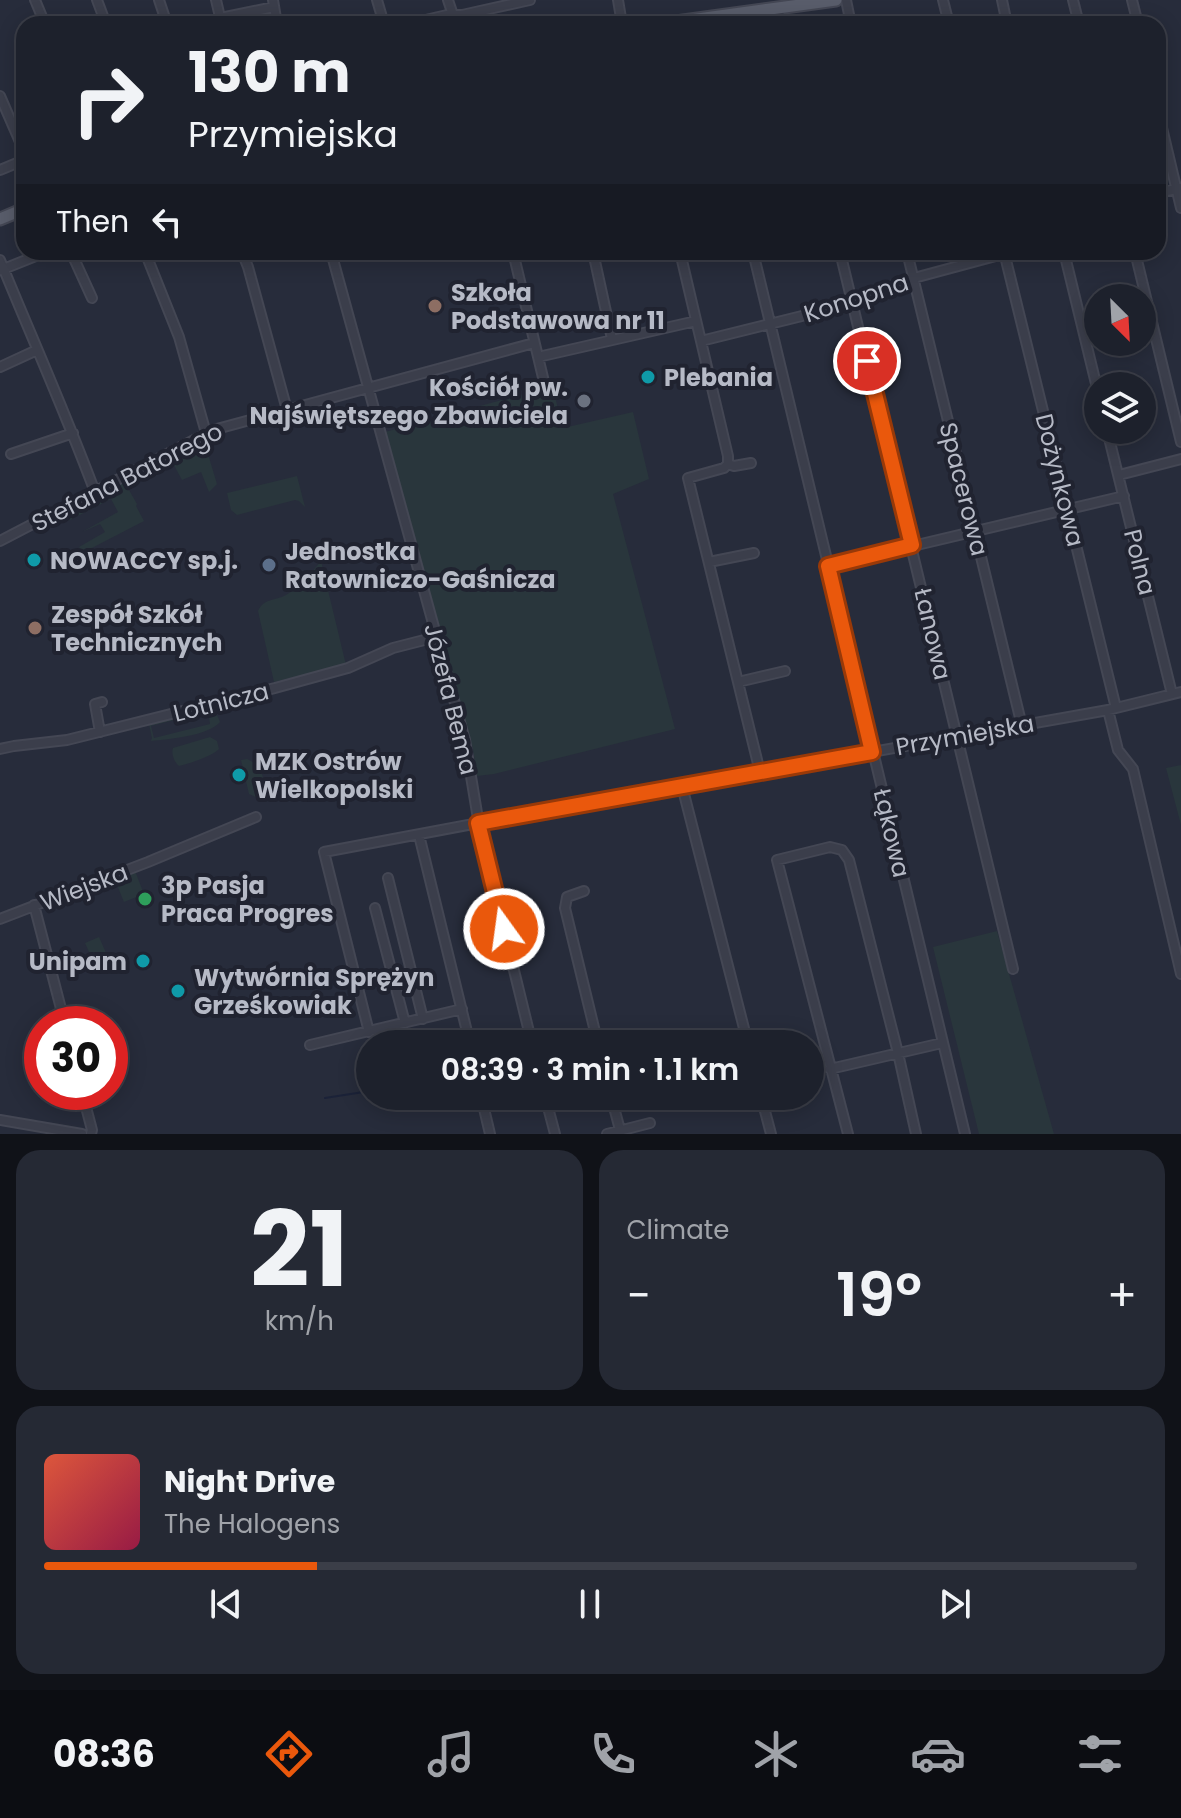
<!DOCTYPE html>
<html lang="en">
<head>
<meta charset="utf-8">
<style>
  body { margin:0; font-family:Poppins,sans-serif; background:#252934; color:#f1f3f6; height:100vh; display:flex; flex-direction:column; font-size:30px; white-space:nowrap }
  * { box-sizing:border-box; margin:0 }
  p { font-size:26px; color:#a0a3a9 }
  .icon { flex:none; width:44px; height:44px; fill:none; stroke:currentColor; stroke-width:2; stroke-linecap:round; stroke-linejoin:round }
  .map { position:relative; height:1134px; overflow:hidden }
  .side { display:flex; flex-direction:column; gap:16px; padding:16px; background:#101218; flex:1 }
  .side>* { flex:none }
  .top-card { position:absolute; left:16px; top:16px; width:1150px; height:244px; border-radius:24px; box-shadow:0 4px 20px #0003,0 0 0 2px #3b3e48; background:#1d212c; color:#f1f3f6; overflow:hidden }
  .needle { width:52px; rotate:156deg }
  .fabs { position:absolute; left:1084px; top:284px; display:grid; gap:16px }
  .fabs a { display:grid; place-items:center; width:72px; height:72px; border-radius:50%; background:#1d212c; box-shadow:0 4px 20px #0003,0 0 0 2px #3b3e48; font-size:40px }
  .speed { position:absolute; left:24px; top:1006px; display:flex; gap:16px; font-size:40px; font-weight:700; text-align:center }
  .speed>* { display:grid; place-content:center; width:104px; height:104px; border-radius:50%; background:#1d212c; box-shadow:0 4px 20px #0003,0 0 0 2px #3b3e48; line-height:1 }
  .speed .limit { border:12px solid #d22; background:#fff; color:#111 }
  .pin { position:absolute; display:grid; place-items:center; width:68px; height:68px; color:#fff; margin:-34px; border:4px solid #fff; border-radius:50%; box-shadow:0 2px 8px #0007 }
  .me { position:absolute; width:88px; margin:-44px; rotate:346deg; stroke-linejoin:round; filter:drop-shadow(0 0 6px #0008) }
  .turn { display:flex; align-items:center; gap:28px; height:168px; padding:0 40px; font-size:36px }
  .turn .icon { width:104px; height:104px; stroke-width:2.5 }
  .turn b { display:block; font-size:56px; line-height:68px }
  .then { display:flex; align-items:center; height:76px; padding:0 40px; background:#0003; gap:16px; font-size:30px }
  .big { font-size:60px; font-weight:600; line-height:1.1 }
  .side .widget { flex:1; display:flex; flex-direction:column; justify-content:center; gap:12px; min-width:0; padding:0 28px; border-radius:24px; background:#252934 }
  .side .dial { align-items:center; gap:0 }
  .dial b { font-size:104px; line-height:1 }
  .song { display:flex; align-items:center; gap:24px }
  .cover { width:96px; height:96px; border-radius:12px; background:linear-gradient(135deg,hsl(10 70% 55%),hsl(340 70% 35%)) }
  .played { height:8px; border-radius:4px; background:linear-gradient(90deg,#ea580c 25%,#3b3e48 25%) }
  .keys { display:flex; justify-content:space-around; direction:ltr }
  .heat { display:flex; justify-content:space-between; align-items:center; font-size:44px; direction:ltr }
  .side .tiles { flex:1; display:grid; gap:16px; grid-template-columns:1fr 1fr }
  .widget:last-child { grid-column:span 2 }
  .trip { position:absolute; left:356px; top:1030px; width:468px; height:80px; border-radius:40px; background:#1d212c; box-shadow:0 4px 20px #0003,0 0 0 2px #3b3e48; font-weight:600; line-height:80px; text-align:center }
  .tabs { display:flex; height:128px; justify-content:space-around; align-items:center; background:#0c0d12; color:#a0a3a9 }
  .tabs .icon { width:56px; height:56px }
  .tabs .on { color:#ea580c }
  .tabs b { font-size:36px; color:#f1f3f6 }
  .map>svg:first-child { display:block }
</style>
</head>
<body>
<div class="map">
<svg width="1181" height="1134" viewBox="0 0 1181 1134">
  <rect width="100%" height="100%" fill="#272c3b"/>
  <path fill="#29363c" d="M 549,387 L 549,391 L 554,393 L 563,428 L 633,412 L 649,479 L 613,494 L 675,729 L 494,774 L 477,776 L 473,749 L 385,432 Z
    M 198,440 L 205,444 L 217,484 L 209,492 L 201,472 L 182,480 L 169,456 Z
    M 297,476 L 305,507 L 299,501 L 295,500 L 237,515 L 231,510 L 227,493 Z
    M 122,481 L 125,483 L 137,504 L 136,506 L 144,521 L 88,550 L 81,550 L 79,547 L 105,532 L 100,524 L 82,532 L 118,512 L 111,499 L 68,521 L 62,512 Z
    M 321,561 L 346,665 L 274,682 L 258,611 C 264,598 275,601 286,595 C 297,589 313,571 321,561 Z
    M 217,715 L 220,722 C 208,736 169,739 151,741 L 152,738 L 149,724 L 173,718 L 174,720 L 151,726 L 154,738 L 210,724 L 209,717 Z
    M 210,737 L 217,741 L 219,749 C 213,756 188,764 179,766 C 174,762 171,753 173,748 Z
    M 247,759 C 261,765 265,777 264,792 L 256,797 L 249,794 L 241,760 Z
    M 1181,765 L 1181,825 L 1166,768 Z
    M 135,871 L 144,894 L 124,902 L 115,880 Z
    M 997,931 L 1054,1134 L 979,1134 L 933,947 Z
    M 99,937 L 110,962 L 96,968 L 85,943 Z"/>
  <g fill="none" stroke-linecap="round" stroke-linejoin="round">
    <path stroke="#1b2238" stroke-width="2" d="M 325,1098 L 370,1091"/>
    <g stroke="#444754" stroke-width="12">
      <path id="minor" d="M 35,0 L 45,24
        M 97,0 L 106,24
        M 159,0 L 167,24
        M 216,0 L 220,17
        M 273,0 L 277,24
        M 377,0 L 384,24
        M 448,0 L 456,24
        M 618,0 L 622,24
        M 846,0 L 851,24
        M 943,0 L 949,24
        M 1002,0 L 1007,24
        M 1073,0 L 1079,24
        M 1132,0 L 1138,24
        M 778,8 L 782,24
        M 191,24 L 274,7
        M 408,24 L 447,15 L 462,15 L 530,0
        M 0,96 L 24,151
        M 1158,111 L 1181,208
        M 0,170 L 24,160
        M 1158,193 L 1181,188
        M 71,252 L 92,298
        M 145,252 L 179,337 L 206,433
        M 242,252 L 248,267 L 287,410
        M 331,252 L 465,740 L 480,831 L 532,1044
        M 513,252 L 545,386
        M 593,252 L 612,339
        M 680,252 L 728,456 L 728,464 L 724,468 L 688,478 L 760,772
        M 753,252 L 965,1134
        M 840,252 L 1013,969
        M 907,252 L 1022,726
        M 1004,252 L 1116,708
        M 1064,252 L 1098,392
        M 1135,252 L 1181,442
        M 0,260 C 32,338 66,414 95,492
        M 1,270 L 46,252
        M 701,341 L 814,313 L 914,278 L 1007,253
        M 538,357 L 696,321
        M 0,367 L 37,350
        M 1107,430 L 1172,694
        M 11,454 L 73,433
        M 728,464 L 734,466 L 751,463
        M 1119,475 L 1181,459
        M 0,541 L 213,430 L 534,343
        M 709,562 L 754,553
        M 828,566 L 1124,496
        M 738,682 L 785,671
        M 1108,710 L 1118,750 L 1133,769 L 1181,974
        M 100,732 L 95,704 L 102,702
        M 0,749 L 14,746 L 67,740 L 275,688 L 348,668 L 393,648 L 436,637
        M 682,786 L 748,1044
        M 419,835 L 470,1044
        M 388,878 L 423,1019
        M 584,891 L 567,897 L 565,908 L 598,1044
        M 34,905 L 65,1024
        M 375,908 L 405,1023
        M 0,919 L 148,862 L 256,817
        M 369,1032 L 324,852 L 574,805 L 1108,710 L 1181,692
        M 310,1045 L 462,1009
        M 830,1069 L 942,1043
        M 82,1092 L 92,1130 L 91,1134
        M 481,1096 L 490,1134
        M 545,1096 L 555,1134
        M 611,1096 L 620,1130
        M 761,1096 L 771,1134
        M 0,1120 L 82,1134
        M 607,1134 L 650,1123
        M 848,1134 L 777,860 L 830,847 L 842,850 L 849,860 L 898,1053 L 916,1134"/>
    </g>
    <g stroke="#444754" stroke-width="15">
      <path id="major" d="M 661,24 L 836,0
        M 0,219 L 24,209"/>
    </g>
    <use href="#minor" stroke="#3b3e4b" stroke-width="8"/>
    <use href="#major" stroke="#595d6b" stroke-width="11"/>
  </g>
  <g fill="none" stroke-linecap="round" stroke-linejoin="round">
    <g stroke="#983908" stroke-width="20">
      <path id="route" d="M 504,929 L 478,823 L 872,752 L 828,566 L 912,545 L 867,361"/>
    </g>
    <use href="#route" stroke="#ea580c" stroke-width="14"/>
  </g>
  <g fill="#8d6e63" stroke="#202330" stroke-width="3">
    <circle cx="435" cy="306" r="8"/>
    <circle cx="35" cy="628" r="8"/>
  </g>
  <g fill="#0f9aa8" stroke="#202330" stroke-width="3">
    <circle cx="648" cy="377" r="8"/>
    <circle cx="34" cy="560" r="8"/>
    <circle cx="239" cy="775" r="8"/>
    <circle cx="143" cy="961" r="8"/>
    <circle cx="178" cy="991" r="8"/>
  </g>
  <circle fill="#6b7280" stroke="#202330" stroke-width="3" cx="584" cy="401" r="8"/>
  <circle fill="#5c6f8a" stroke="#202330" stroke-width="3" cx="269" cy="565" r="8"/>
  <circle fill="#2e9e5b" stroke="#202330" stroke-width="3" cx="145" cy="899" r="8"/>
  <g text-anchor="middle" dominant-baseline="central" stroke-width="8" stroke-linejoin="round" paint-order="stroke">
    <g font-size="24" font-weight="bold" fill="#b6bac6" stroke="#202330" text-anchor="start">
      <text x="451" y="292">Szkoła<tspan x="451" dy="28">Podstawowa nr 11</tspan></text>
      <text x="664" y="377">Plebania</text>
      <text x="568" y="387" text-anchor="end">Kościół pw.<tspan x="568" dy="28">Najświętszego Zbawiciela</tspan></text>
      <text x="285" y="551">Jednostka<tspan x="285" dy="28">Ratowniczo-Gaśnicza</tspan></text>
      <text x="50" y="560">NOWACCY sp.j.</text>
      <text x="51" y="614">Zespół Szkół<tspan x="51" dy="28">Technicznych</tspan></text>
      <text x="255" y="761">MZK Ostrów<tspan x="255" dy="28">Wielkopolski</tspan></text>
      <text x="161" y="885">3p Pasja<tspan x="161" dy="28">Praca Progres</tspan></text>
      <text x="127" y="961" text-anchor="end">Unipam</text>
      <text x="194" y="977">Wytwórnia Sprężyn<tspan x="194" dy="28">Grześkowiak</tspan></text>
    </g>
    <g font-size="24" fill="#b6bac6" stroke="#202330">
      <text transform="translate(856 298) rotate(-18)">Konopna</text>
      <text transform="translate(127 477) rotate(-27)">Stefana Batorego</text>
      <text transform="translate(1060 480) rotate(76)">Dożynkowa</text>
      <text transform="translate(964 489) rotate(76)">Spacerowa</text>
      <text transform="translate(1140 562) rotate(76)">Polna</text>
      <text transform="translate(933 634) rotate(77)">Łanowa</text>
      <text transform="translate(451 699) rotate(76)">Józefa Bema</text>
      <text transform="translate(221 702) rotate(-14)">Lotnicza</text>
      <text transform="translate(965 735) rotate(-10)">Przymiejska</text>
      <text transform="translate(892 833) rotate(77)">Łąkowa</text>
      <text transform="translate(84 887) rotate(-21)">Wiejska</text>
    </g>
  </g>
</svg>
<div class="fabs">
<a><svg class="needle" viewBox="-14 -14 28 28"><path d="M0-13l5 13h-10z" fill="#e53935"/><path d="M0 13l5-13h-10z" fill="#a0a3a9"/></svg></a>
<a><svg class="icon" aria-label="layers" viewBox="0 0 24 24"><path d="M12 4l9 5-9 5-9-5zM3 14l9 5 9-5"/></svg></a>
</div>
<div class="speed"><div class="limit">30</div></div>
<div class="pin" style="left:867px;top:361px;background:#d93025"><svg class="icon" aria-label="arrive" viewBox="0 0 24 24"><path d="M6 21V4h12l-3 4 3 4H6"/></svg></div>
<svg class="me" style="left:504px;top:929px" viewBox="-20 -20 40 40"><circle r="17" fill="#ea580c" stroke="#fff" stroke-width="3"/><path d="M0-11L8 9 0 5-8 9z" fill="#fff"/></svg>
<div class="trip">08:39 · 3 min · 1.1 km</div>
<div class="top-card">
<div class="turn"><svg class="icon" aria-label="right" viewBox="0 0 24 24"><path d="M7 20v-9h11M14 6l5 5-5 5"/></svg><div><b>130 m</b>Przymiejska</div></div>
<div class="then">Then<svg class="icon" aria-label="left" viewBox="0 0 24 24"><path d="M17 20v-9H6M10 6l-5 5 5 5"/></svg></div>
</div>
</div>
<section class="side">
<div class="tiles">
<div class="widget dial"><b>21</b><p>km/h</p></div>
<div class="widget"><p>Climate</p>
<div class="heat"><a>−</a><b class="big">19°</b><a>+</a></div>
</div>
<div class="widget">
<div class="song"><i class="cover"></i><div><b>Night Drive</b><p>The Halogens</p></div></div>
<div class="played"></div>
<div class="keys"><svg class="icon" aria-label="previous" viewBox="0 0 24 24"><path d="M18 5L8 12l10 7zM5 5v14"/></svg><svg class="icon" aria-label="pause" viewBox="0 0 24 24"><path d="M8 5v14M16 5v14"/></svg><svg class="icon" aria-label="next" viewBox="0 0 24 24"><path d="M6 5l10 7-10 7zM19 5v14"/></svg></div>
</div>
</div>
</section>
<nav class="tabs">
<b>08:36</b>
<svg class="icon on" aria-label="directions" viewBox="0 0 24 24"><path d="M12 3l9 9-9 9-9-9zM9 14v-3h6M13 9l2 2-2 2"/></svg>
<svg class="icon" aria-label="music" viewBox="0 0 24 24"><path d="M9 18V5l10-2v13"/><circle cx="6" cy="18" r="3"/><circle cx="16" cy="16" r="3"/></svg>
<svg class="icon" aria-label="phone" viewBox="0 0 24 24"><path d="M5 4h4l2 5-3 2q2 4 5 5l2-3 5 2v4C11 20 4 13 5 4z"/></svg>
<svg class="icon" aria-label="climate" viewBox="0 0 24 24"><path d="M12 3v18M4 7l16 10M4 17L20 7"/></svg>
<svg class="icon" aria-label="car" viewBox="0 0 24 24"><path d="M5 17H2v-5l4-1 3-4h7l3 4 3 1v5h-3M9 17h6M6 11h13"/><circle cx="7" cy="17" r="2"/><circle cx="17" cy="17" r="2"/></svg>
<svg class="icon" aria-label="filters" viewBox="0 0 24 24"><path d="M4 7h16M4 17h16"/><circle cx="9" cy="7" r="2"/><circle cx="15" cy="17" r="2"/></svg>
</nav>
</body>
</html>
